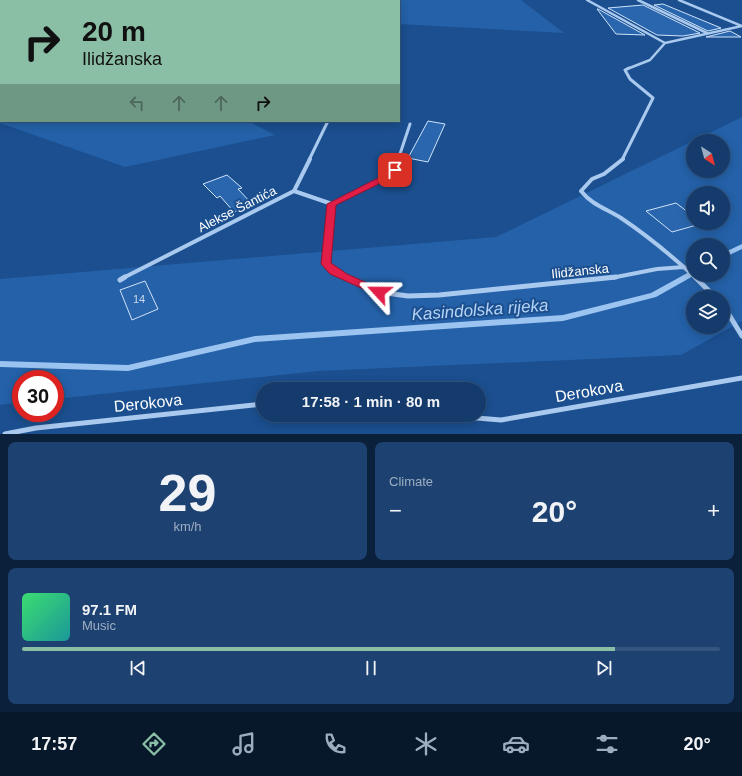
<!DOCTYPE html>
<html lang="en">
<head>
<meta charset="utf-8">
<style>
  body { margin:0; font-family:Arial,sans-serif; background:#1d4271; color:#f1f3f6; height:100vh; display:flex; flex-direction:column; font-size:15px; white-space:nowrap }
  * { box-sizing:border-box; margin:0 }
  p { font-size:13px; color:#9dadc1 }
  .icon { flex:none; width:22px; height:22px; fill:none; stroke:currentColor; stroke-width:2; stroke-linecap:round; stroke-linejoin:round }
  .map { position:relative; height:434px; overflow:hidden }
  .details { display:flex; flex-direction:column; gap:8px; padding:8px; background:#0b203b; flex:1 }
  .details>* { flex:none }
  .banner { position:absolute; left:0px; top:0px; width:400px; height:122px; box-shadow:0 2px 10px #0003,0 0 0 1px #33557e; background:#8abfa5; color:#111; overflow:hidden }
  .needle { width:26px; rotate:144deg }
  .controls { position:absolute; left:686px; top:134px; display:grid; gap:8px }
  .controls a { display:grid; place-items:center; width:44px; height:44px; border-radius:50%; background:#143b6b; box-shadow:0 2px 10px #0003,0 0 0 1px #33557e; font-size:20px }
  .speed { position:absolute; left:12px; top:370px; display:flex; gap:8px; font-size:20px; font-weight:700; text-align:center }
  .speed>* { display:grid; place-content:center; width:52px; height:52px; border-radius:50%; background:#143b6b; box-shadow:0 2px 10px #0003,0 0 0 1px #33557e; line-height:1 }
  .speed .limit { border:6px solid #d22; background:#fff; color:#111 }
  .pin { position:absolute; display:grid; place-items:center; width:34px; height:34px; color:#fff; margin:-17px; border-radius:8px; box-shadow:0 2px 6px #0006 }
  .me { position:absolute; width:44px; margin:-22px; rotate:294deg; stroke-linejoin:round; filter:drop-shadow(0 0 3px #0008) }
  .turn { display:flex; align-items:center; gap:14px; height:84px; padding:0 16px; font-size:18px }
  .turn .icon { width:52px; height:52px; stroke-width:2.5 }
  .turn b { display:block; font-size:28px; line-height:34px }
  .lanes { display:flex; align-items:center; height:38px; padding:0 16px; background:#0003; justify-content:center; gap:20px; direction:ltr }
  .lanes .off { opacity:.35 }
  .big { font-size:30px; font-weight:700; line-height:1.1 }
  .details .tile { flex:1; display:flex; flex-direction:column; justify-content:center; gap:6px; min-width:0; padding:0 14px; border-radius:8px; background:#1d4271 }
  .details .dial { align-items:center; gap:0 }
  .dial b { font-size:52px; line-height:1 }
  .song { display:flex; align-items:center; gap:12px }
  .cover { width:48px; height:48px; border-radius:6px; background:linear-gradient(135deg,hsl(140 70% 55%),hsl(180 70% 35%)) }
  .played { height:4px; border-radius:2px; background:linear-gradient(90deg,#8abfa5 85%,#33557e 85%) }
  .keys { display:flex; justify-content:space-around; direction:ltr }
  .heat { display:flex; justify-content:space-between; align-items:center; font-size:22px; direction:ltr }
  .details .tiles { flex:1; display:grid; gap:8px; grid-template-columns:1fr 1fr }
  .tile:last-child { grid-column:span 2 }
  .trip { position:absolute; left:256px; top:382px; width:230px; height:40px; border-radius:20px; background:#143b6b; box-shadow:0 2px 10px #0003,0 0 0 1px #33557e; font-weight:700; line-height:40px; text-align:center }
  .dock { display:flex; height:64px; justify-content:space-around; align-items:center; background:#08182b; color:#9dadc1 }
  .dock .icon { width:28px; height:28px }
  .dock .on { color:#8abfa5 }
  .dock b { font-size:18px; color:#f1f3f6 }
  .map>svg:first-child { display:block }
</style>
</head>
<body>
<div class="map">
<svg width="742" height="434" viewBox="0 0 742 434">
  <rect width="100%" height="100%" fill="#1b4f8f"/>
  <path fill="#2461a8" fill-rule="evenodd" d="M 0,0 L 521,0 L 564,33 L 399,24 L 399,1 L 1,1 L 1,121 L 248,121 L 275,135 L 125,167 L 0,123 Z
    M 742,117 L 742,321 L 681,355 L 318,371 L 55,399 L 55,379 L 21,379 L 21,402 L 0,405 L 0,279 L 496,237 ZM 693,141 L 723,141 L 723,171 L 693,171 ZM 693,193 L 723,193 L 723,223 L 693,223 ZM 693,245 L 723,245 L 723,275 L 693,275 ZM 693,297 L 723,297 L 723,327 L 693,327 Z"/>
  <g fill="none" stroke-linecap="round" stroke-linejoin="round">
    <path fill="#9cc4f0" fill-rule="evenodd" d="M 742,244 L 742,249 L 723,258 L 723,253 Z
      M 691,271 L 693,271 L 693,275 L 695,275 L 656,297 L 563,321 L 255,342 L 128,371 L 0,367 L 0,361 L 128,365 L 255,336 L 563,315 L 651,293 Z"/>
  </g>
  <path fill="#2a66ad" stroke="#cfe3fa" d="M 663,4 L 721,28 L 708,31 L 654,5 Z
    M 643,5 L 700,33 L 683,36 L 657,35 L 608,8 Z
    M 597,9 L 598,9 L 645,35 L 616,34 Z
    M 730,31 L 741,37 L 706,37 Z
    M 428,121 L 445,124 L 428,162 L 408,158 Z
    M 227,175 L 242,188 L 238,189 L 253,205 L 234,212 L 220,196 L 217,198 L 203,184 Z
    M 676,203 L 693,216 L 693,223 L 704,223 L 672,232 L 646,211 Z
    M 145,281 L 158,309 L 132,320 L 120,290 Z"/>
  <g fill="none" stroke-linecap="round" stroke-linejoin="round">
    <path stroke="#a9c9ee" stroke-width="2.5" d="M 587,0 L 665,43
      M 638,0 L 707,33
      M 679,0 L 742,26
      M 627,69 L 650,60 L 665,43 L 742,26"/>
    <path stroke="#a9c9ee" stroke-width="3" d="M 309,160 L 328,121
      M 398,160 L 410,124
      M 622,160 L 653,98 L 630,79 L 625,70 L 629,68"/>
    <path stroke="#a9c9ee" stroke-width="4" d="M 623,159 L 604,174 L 592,179 L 581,191 C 592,205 607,209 621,218 C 648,236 673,257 696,278
      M 294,191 L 332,204
      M 123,278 L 294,191 L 310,159
      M 349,278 L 333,271 L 326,264 L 332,204 L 388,176 L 395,170 L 399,159
      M 611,278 L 657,269 L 684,267"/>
    <path stroke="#a9c9ee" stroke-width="5" d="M 347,277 L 379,292 L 408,296 L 439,295 L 616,277
      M 695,277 L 715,297
      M 120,280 L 125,277
      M 723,305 L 742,336
      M 440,415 L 501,420 L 742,378
      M 5,434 L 36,428 L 263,404"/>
  </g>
  <path fill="#e11d48" stroke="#92132f" d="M 395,167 L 399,170 L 391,178 L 336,205 L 331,263 L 347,274 L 383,290 L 384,292 L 383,295 L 379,296 L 330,274 L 321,264 L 327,204 L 386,174 Z"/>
  <g text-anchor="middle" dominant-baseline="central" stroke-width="4" stroke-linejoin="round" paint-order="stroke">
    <g font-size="11" fill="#cad9ea">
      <text x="139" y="299">14</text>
    </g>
    <g font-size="13" fill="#fff" stroke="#1b4f8f">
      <text transform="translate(237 209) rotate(-27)">Alekse Šantića</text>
      <text transform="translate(580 271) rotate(-6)">Ilidžanska</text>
    </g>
    <g font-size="16" fill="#fff" stroke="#1b4f8f">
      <text transform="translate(589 391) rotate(-10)">Derokova</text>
      <text transform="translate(148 403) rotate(-6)">Derokova</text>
    </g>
    <g font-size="17" font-style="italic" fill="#b5d3f5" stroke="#1b4f8f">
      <text transform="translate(480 310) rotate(-4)">Kasindolska rijeka</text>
    </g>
  </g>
</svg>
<div class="controls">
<a><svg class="needle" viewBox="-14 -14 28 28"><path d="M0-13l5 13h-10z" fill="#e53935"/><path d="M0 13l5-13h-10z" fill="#9dadc1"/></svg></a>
<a><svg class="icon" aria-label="sound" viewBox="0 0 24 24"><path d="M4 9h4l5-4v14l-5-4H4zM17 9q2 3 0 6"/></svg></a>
<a><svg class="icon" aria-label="search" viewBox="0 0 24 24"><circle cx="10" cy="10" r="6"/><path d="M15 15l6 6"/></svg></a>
<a><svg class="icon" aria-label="layers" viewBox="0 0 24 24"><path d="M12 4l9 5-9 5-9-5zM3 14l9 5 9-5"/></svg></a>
</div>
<div class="speed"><div class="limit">30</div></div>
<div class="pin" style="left:395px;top:170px;background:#d93025"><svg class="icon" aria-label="arrive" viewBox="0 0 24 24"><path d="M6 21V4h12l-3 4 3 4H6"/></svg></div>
<svg class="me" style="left:379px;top:292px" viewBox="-20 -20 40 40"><path d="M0-17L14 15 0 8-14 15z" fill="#e11d48" stroke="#fff" stroke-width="4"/></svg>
<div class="trip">17:58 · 1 min · 80 m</div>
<div class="banner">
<div class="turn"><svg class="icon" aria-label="right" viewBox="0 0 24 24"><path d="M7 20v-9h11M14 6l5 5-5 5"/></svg><div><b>20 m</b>Ilidžanska</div></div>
<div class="lanes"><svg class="icon off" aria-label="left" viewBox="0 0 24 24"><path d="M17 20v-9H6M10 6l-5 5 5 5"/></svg><svg class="icon off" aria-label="ahead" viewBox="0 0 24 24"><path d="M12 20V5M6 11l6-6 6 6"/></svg><svg class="icon off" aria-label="ahead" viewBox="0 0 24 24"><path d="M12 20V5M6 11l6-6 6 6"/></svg><svg class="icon" aria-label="right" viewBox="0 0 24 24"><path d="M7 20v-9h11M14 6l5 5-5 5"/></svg></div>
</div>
</div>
<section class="details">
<div class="tiles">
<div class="tile dial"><b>29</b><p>km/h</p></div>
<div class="tile"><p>Climate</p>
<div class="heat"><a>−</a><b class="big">20°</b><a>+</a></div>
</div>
<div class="tile">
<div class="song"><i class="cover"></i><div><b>97.1 FM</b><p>Music</p></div></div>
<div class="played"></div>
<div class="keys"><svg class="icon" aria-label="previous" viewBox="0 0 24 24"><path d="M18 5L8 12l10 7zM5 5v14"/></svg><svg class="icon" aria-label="pause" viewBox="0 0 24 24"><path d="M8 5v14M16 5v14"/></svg><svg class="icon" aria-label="next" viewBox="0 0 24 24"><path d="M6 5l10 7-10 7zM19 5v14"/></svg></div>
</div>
</div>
</section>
<nav class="dock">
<b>17:57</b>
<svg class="icon on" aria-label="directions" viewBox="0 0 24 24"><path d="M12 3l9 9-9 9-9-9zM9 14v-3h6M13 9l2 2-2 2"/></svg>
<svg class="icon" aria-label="music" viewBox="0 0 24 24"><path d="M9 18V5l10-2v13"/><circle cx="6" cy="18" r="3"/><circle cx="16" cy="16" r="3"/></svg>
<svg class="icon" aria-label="phone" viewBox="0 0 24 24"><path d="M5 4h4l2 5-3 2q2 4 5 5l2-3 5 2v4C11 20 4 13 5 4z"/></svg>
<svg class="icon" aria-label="climate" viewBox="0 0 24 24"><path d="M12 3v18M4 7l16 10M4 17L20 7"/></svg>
<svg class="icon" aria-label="car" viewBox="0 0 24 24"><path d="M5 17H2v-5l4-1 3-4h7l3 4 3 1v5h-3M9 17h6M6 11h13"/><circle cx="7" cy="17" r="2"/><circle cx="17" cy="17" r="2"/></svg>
<svg class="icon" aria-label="filters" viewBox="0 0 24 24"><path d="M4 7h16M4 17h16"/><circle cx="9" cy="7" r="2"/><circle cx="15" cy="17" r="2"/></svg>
<b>20°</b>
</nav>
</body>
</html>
